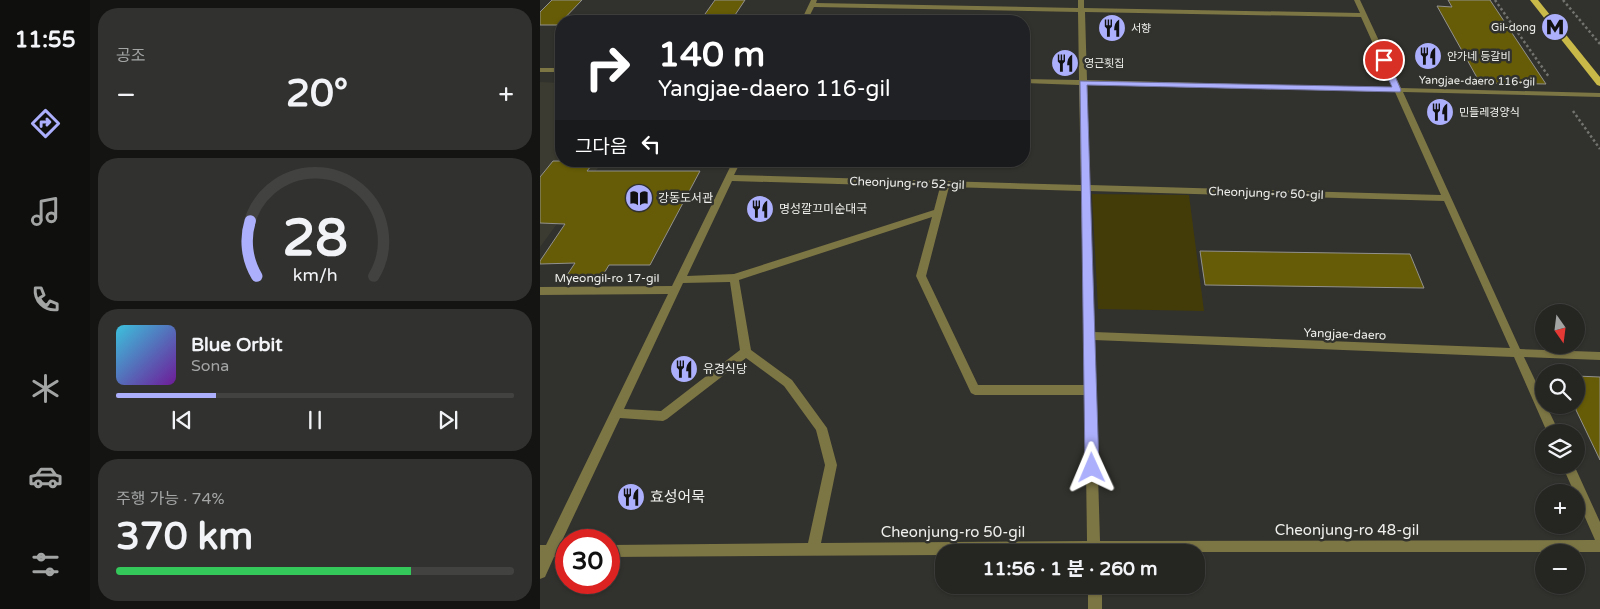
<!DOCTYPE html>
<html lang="ko">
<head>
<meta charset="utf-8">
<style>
  body { margin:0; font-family:"Varela Round","Noto Sans KR",sans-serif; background:#31312f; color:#f1f3f6; height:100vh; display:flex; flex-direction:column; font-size:19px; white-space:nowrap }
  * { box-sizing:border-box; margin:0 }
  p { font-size:16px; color:#a3a5a5 }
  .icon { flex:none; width:28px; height:28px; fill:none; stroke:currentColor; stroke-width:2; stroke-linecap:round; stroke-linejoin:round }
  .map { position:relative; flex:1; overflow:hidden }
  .panel { display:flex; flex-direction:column; gap:8px; padding:8px; background:#141413; width:450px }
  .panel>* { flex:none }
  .hud { position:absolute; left:15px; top:15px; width:475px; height:152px; border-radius:20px; box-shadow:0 1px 4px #0004,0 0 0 1px #424240; background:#202124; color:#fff; overflow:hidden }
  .needle { width:32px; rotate:166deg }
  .controls { position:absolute; left:995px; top:304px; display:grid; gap:10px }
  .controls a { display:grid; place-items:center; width:50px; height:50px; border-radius:50%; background:#252522; box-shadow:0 1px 4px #0004,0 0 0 1px #424240; font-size:25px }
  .speed { position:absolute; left:15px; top:529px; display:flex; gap:10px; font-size:25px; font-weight:700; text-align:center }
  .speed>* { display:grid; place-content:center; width:65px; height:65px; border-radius:50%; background:#252522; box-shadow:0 1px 4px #0004,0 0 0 1px #424240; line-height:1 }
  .speed .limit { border:8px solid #d22; background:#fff; color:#111 }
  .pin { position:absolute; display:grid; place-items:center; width:42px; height:42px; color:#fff; margin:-21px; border:2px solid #fff; border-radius:50%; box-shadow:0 1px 5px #0007 }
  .me { position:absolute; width:55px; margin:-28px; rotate:359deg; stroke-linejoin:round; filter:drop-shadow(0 0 4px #0008) }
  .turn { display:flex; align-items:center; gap:18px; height:105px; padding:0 20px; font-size:22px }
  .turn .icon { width:65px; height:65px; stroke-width:2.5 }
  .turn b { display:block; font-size:35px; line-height:42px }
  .then { display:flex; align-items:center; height:48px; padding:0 20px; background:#0003; gap:10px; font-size:19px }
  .big { font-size:38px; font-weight:700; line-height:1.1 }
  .panel .widget { flex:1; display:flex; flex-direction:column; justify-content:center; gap:8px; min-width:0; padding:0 18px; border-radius:20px; background:#31312f }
  .panel .dial { align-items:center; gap:0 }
  .dial svg { height:130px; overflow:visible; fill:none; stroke:#424240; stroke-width:7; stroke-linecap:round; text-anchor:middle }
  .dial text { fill:#f1f3f6; stroke:none }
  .song { display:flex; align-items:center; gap:15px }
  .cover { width:60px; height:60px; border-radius:8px; background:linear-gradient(135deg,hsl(190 70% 55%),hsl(280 70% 35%)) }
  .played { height:5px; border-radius:2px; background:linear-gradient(90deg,#acaffb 25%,#424240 25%) }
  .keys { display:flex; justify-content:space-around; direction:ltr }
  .heat { display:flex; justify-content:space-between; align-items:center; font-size:28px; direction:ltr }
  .charge { height:8px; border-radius:4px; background:linear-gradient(90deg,#34c759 74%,#424240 0) }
  .trip { position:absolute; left:395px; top:544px; width:270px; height:50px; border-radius:20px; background:#252522; box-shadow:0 1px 4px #0004,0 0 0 1px #424240; font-weight:700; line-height:50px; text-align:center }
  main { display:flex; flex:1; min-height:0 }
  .tab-bar { display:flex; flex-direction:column; width:90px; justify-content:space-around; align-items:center; background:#0f0f0e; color:#a3a5a5 }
  .tab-bar .icon { width:35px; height:35px }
  .tab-bar .selected { color:#acaffb }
  .tab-bar b { font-size:22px; color:#f1f3f6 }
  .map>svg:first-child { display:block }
</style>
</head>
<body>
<main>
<nav class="tab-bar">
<b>11:55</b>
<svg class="icon selected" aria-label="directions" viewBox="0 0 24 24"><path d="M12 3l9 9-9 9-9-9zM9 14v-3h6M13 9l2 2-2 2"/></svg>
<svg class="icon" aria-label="music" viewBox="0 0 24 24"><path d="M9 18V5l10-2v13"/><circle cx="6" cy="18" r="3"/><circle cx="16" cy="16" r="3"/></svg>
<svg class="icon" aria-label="phone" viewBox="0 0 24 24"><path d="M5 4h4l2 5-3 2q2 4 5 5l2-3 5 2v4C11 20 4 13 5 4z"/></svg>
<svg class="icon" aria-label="climate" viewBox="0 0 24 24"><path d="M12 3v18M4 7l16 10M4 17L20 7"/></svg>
<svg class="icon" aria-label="car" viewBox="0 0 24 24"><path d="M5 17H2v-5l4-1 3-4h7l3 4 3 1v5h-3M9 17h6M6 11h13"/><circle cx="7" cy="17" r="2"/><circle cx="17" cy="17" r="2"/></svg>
<svg class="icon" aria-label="filters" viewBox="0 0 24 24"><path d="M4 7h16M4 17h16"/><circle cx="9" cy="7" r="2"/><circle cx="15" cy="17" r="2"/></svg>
</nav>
<section class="panel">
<div class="widget"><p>공조</p>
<div class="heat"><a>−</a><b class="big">20°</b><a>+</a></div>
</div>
<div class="widget dial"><svg viewBox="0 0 100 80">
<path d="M14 69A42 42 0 1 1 86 69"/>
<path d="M14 69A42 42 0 0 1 10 35" stroke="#acaffb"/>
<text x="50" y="56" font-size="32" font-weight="700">28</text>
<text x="50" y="72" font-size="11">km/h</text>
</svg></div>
<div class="widget">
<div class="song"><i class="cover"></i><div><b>Blue Orbit</b><p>Sona</p></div></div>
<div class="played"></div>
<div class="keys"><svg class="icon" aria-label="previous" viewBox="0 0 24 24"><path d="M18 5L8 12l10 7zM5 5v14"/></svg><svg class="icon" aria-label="pause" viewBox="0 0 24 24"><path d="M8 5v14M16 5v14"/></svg><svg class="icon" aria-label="next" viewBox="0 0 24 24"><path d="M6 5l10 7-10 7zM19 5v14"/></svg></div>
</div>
<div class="widget"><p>주행 가능 · 74%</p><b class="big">370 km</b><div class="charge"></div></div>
</section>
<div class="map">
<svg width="1060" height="609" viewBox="0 0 1060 609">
  <rect width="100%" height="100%" fill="#31312d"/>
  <path fill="#3c3b31" d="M 0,82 L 21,83 L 21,161 L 63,161 L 0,247 Z"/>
  <path fill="#433c09" d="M 552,194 L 649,195 L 664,311 L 558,309 Z"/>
  <path fill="#665c07" stroke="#92918e" d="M 12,0 L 42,0 L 18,25 L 0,25 L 0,12 Z
    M 175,0 L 205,0 L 191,21 L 160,21 Z
    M 908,0 L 950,0 L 1006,84 L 940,83 L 897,6 L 912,7 Z
    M 13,161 L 55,161 L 47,171 L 160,171 L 110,265 L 69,265 L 63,275 L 27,275 L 35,263 L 0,264 L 0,261 L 25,224 L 0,223 L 0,177 Z
    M 660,251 L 870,254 L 884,288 L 665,285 Z
    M 1036,376 L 1060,377 L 1060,460 L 1036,410 Z"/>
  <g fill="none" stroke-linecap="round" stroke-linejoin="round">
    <path stroke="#73736f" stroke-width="2.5" stroke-dasharray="2.5 2.5" stroke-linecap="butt" d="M 955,0 L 1009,77
      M 1023,0 L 1060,44
      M 1033,111 L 1060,149"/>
    <path fill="#7c7544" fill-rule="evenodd" d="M 271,0 L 277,0 L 276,3 L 538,8 L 538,0 L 544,0 L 544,8 L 820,13 L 814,0 L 820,0 L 861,88 L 1060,93 L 1060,97 L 863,92 L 980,349 L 1060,352 L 1060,360 L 984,357 L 1004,399 L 1004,405 L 1006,405 L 1019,432 L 1007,432 L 974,357 L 554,340 L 560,541 L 1055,540 L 1036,497 L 1036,492 L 1034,492 L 1022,465 L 1034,465 L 1060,522 L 1060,552 L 404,552 L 404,555 L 69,557 L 69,545 L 268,543 L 285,465 L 276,430 L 244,386 L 206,358 L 127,419 L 123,421 L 80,418 L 20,545 L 26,545 L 26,557 L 14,557 L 5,577 L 0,579 L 0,545 L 6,545 L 128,294 L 0,295 L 0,287 L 132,286 L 193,161 L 201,161 L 194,175 L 541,185 L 539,85 L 484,83 L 484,79 L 539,80 L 538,12 L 274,7 L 267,21 L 261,21 ZM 545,12 L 821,17 L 853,88 L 547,80 ZM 547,85 L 855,92 L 901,195 L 550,185 ZM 192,181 L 400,187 L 394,210 L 194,274 L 147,276 ZM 409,187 L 541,191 L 545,385 L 438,385 L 386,276 ZM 550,191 L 904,201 L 970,348 L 554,332 ZM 392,217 L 376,276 L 431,393 L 435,395 L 545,395 L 547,541 L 281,543 L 297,465 L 287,428 L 252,380 L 211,350 L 199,280 ZM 190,282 L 200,350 L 121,411 L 84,409 L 143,283 Z
      M 0,68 L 21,68 L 21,72 L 0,72 Z
      M 548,585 L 562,585 L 562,609 L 548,609 Z"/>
    <path fill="#c8b949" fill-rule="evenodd" d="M 990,0 L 998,0 L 1060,77 L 1060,86 L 1057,85 Z"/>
  </g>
  <path fill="#acaffb" stroke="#7072a3" d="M 841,58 L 848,60 L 861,90 L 860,92 L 547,85 L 559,468 L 557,473 L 552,475 L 547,473 L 545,468 L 540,81 L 852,87 L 840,60 Z"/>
  <defs>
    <g id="metro-disc" transform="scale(1.4375)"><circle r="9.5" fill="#acaffb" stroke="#31312d"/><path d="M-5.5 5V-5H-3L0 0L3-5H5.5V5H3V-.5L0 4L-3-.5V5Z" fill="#111"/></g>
    <g id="restaurant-disc" transform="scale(1.4375)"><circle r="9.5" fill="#acaffb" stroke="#31312d"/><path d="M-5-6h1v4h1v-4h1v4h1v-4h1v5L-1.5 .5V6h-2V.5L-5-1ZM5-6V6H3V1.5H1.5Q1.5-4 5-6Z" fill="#111"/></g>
    <g id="library-disc" transform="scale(1.4375)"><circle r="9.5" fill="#acaffb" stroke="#31312d"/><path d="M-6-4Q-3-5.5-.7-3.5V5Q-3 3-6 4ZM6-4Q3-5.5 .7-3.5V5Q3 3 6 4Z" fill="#111"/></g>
  </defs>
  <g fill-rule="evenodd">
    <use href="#metro-disc" x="1015" y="27"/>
    <use href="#restaurant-disc" x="572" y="28"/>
    <use href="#restaurant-disc" x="888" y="56"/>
    <use href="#restaurant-disc" x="525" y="63"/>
    <use href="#restaurant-disc" x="900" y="112"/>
    <use href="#library-disc" x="99" y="198"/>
    <use href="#restaurant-disc" x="220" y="209"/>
    <use href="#restaurant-disc" x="144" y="369"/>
    <use href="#restaurant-disc" x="91" y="497"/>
  </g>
  <g text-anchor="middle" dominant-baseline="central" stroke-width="5" stroke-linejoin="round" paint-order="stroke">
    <g font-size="11" fill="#f0f0ee" stroke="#31312d" text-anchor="start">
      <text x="996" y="27" text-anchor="end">Gil-dong</text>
      <text x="591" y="28">서향</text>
      <text x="907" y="56">안가네 등갈비</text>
      <text x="544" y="63">영근횟집</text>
      <text x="919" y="112">민들레경양식</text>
    </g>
    <g font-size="11" fill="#f0f0ee" stroke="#31312d">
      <text transform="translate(937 81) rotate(1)">Yangjae-daero 116-gil</text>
    </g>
    <g font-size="12" fill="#f0f0ee" stroke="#31312d">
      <text transform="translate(367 183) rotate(2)">Cheonjung-ro 52-gil</text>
      <text transform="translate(726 193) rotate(2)">Cheonjung-ro 50-gil</text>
      <text x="67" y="278">Myeongil-ro 17-gil</text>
      <text transform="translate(805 334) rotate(2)">Yangjae-daero</text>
    </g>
    <g font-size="12" fill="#f0f0ee" stroke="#31312d" text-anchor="start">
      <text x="118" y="198">강동도서관</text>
      <text x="239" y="209">명성깔끄미순대국</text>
      <text x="163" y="369">유경식당</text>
    </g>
    <g font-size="15" fill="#f0f0ee" stroke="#31312d" text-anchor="start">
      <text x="110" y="497">효성어묵</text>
    </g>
    <g font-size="15" fill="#f0f0ee" stroke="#31312d">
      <text x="807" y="530">Cheonjung-ro 48-gil</text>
      <text x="413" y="532">Cheonjung-ro 50-gil</text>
    </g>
  </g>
</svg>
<div class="controls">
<a><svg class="needle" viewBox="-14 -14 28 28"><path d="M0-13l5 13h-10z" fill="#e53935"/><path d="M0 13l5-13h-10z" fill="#a3a5a5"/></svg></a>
<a><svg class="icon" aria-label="search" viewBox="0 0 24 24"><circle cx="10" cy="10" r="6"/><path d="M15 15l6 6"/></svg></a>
<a><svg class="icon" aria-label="layers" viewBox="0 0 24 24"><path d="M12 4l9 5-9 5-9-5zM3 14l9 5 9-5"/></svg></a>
<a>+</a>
<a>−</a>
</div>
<div class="speed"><div class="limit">30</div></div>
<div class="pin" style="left:844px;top:60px;background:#d93025"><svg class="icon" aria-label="arrive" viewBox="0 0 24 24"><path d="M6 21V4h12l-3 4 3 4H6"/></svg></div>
<svg class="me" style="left:552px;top:468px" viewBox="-20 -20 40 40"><path d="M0-17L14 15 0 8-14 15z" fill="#acaffb" stroke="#fff" stroke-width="4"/></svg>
<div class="trip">11:56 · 1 분 · 260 m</div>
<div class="hud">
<div class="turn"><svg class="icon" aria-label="right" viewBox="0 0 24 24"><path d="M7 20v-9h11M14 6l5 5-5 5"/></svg><div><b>140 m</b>Yangjae-daero 116-gil</div></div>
<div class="then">그다음<svg class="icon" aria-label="left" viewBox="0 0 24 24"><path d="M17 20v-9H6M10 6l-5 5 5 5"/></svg></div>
</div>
</div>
</main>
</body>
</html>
